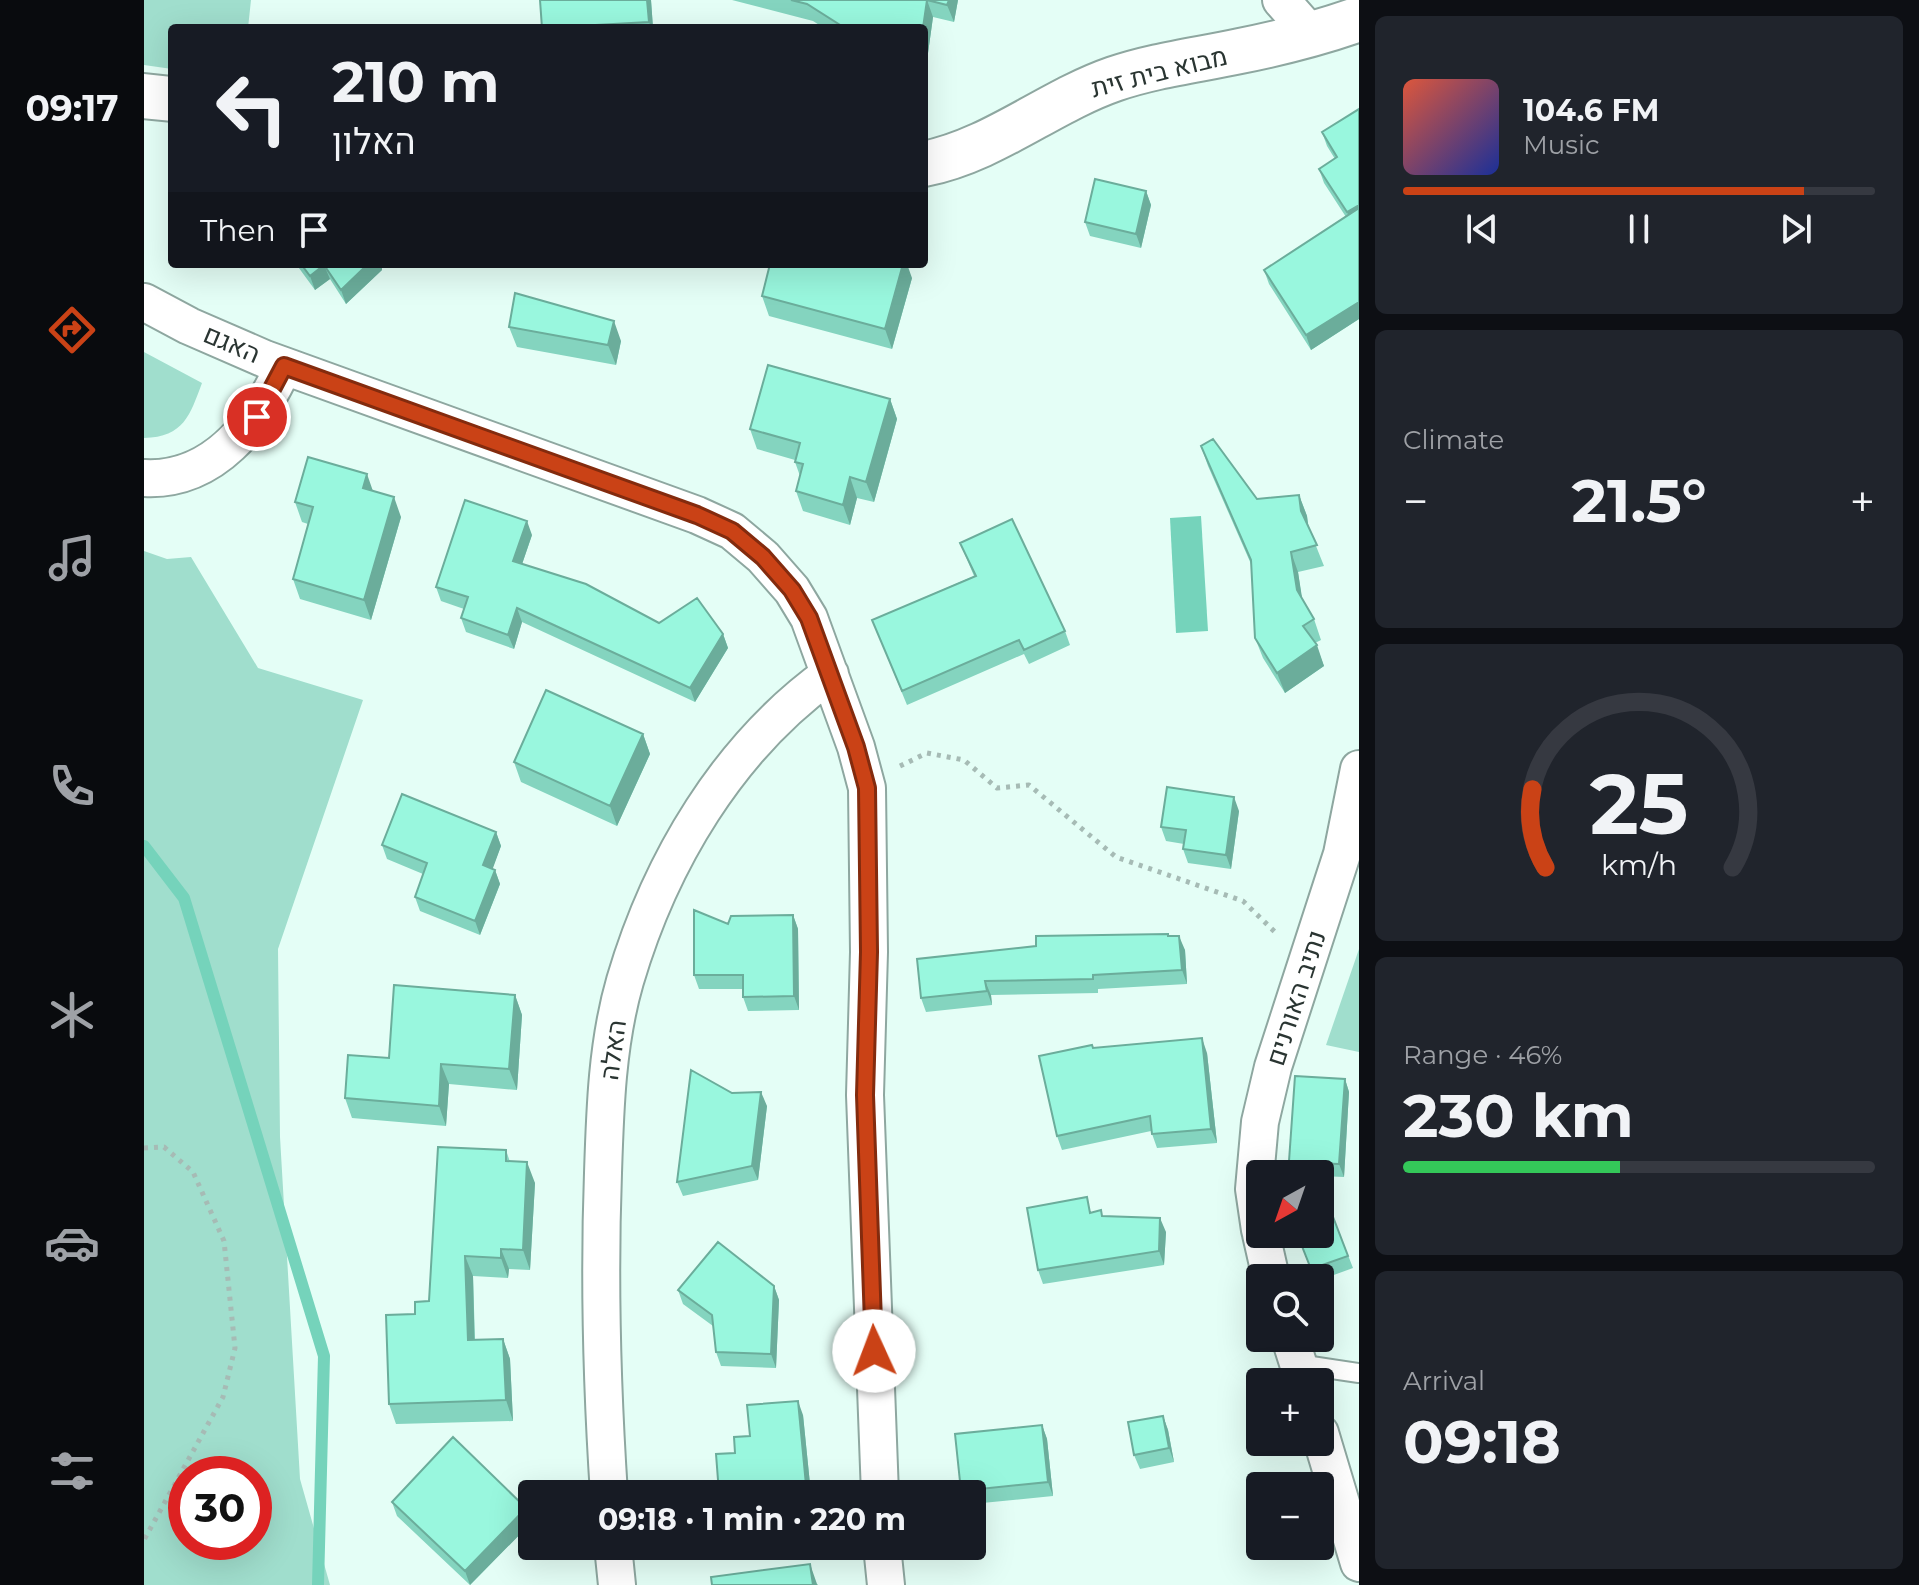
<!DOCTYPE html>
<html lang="en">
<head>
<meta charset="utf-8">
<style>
  body { margin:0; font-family:Montserrat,Heebo,sans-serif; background:#20242c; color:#f1f3f6; height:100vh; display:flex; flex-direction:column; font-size:30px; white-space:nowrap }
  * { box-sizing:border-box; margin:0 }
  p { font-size:26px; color:#9ea1a6 }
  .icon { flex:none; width:44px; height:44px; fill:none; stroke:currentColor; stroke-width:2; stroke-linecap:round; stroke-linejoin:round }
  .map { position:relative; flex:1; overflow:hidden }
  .panel { display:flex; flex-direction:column; gap:16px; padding:16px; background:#0d0f14; width:560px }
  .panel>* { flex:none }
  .guide { position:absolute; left:24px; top:24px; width:760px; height:244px; border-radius:8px; box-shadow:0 8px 32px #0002; background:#171b24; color:#f1f3f6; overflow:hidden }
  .needle { width:52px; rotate:220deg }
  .buttons { position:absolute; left:1102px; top:1160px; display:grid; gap:16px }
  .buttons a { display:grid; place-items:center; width:88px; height:88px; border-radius:8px; background:#171b24; box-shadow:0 8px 32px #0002; font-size:40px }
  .speed { position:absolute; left:24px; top:1456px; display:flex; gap:16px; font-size:40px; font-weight:700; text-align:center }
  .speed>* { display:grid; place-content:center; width:104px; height:104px; border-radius:50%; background:#171b24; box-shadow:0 8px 32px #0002; line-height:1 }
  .speed .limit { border:12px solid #d22; background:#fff; color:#111 }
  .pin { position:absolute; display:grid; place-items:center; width:68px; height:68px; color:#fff; margin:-34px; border:4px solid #fff; border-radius:50%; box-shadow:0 2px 8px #0007 }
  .me { position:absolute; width:88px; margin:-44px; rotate:358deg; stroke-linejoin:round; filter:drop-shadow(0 0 6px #0008) }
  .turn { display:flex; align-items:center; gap:28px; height:168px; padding:0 32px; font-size:36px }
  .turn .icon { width:104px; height:104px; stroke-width:2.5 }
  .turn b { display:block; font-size:56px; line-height:68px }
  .then { display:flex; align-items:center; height:76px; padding:0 32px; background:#0003; gap:16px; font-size:30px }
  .big { font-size:60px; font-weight:700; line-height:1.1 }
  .panel .widget { flex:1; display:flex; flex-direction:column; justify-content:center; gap:12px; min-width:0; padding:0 28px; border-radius:12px; background:#20242c }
  .panel .dial { align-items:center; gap:0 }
  .dial svg { height:208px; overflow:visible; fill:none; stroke:#363941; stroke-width:7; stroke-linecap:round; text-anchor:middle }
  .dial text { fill:#f1f3f6; stroke:none }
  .song { display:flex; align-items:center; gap:24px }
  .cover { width:96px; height:96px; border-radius:12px; background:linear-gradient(135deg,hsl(10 70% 55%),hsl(230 70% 35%)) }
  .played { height:8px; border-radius:4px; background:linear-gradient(90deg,#ca4216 85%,#363941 85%) }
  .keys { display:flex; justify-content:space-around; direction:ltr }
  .heat { display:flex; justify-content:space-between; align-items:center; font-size:44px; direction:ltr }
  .charge { height:12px; border-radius:6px; background:linear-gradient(90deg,#34c759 46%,#363941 0) }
  .trip { position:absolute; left:374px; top:1480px; width:468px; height:80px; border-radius:8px; background:#171b24; box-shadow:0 8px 32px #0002; font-weight:700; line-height:80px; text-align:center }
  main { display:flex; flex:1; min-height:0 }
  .dock { display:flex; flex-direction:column; width:144px; justify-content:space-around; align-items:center; background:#090b0e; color:#9ea1a6 }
  .dock .icon { width:56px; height:56px }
  .dock .current { color:#ca4216 }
  .dock b { font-size:36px; color:#f1f3f6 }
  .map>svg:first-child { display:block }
</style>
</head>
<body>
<main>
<nav class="dock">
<b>09:17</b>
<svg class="icon current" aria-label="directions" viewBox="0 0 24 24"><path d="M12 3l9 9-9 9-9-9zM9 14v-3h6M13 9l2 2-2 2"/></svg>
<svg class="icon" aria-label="music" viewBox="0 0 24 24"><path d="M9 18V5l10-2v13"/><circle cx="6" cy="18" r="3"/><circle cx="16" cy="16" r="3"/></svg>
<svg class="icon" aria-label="phone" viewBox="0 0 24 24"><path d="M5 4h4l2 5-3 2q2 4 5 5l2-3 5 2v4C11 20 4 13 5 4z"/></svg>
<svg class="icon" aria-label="climate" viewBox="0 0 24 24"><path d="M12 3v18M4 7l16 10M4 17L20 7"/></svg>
<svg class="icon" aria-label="car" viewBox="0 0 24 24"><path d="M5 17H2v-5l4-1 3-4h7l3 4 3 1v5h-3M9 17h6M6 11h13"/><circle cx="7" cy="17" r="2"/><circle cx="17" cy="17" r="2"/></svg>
<svg class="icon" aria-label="filters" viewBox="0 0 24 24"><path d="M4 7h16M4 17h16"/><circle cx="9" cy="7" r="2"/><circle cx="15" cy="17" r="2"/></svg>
</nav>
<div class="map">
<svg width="1215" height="1585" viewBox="0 0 1215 1585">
  <rect width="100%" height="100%" fill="#e4fef6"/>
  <path fill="#a0decd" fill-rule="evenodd" d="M 0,0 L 107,0 L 104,28 L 28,28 L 28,69 L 0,65 Z
    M 0,352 L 58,383 C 46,415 40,437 0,438 Z
    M 0,551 L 23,559 L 47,557 L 114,668 L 219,700 L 134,949 L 136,1137 L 156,1479 L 186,1585 L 0,1585 ZM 110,1474 L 110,1542 L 42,1542 L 42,1474 Z
    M 1215,949 L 1215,1052 L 1182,1045 Z"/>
  <path fill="#75d3bb" d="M 1057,516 L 1064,631 L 1032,633 L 1026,518 Z"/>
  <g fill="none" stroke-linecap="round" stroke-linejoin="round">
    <path stroke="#75d3bb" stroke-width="12" d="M 0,846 L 40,898 L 180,1356 L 174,1585"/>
    <g stroke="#8ea7a0" stroke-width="22">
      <path id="lane" d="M 1154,1364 L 1215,1373"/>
    </g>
    <g stroke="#8ea7a0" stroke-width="40">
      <path id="street" d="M 1137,0 L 1167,34
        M 0,302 L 45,326 L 121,359 L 553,515 L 588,531 L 619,557 L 648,590 L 665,618 L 712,747 L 723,788 L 725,952 L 721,1095 L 736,1494
        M 0,478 C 70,482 114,422 140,366
        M 1116,1230 L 1110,1189 L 1116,1122 L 1129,1067 L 1198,854 L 1215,769
        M 1117,1234 L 1127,1278
        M 1146,1338 L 1160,1382
        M 1176,1433 L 1215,1563
        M 465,1494 C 458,1388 455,1280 459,1173 C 461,1109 463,1043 481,981 C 516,862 584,747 686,674
        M 469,1546 L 473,1585
        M 738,1546 L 742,1585"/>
    </g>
    <g stroke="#8ea7a0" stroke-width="48">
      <path id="secondary" d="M 0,96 L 28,99
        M 780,164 C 850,150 904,102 970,79 C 1011,65 1054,60 1096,51 C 1136,43 1176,33 1215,19"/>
    </g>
    <path stroke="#a6bbb5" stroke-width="5" stroke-dasharray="4 6" stroke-linecap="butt" d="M 756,766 L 783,753 L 820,760 L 853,788 L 885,785 L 972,857 L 1099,901 L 1133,934
      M 0,1148 L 20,1147 L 49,1172 L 80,1241 L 91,1348 L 79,1397 L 0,1540"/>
    <use href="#lane" stroke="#fff" stroke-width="18"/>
    <use href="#street" stroke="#fff" stroke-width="36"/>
    <use href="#secondary" stroke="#fff" stroke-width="44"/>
  </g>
  <path fill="#84d4bf" d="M 507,0 L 509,28 L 398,28 Z
    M 588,0 L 814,0 L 810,22 L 789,17 L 780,82 L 780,28 L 680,28 L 669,21 Z
    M 1215,109 L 1215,319 L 1167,350 L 1125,284 L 1120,270 L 1202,217 L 1180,183 L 1175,169 L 1191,159 L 1183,146 L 1178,132 Z
    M 1002,191 L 1007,205 L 997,248 L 946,236 L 941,222 Z
    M 152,264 L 238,264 L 238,270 L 202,304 L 186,279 L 171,290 Z
    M 768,278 L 748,349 L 625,316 L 618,296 Z
    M 365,327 L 477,341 L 472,365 L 373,347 Z
    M 746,399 L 753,419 L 730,502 L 713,498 L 706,525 L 659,511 L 652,491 L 656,476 L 651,462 L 651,460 L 613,449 L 606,429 Z
    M 1057,446 L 1113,499 L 1155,495 L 1163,516 L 1164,526 L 1180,566 L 1154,572 L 1158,600 L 1170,619 L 1177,640 L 1171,643 L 1180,666 L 1141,693 L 1119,658 L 1111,638 L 1107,564 L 1064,466 Z
    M 229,491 L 257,517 L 227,620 L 156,599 L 149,579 L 164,524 L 158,522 L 151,502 Z
    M 388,535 L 378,564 L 515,623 L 579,634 L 584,648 L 551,702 L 378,622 L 370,649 L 322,632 L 317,618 L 320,609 L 297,601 L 292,587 Z
    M 816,543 L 921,631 L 926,645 L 885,664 L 880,654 L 763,705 L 728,620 L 830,576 Z
    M 499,734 L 506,754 L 473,826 L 377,782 L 370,762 Z
    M 1095,811 L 1087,869 L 1044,863 L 1039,849 L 1040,844 L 1022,841 L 1017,827 Z
    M 352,832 L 357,846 L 348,869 L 351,870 L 356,884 L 336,935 L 276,911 L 271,897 L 279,874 L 243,859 L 238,845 Z
    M 649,915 L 654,929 L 655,1010 L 604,1011 L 599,997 L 599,989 L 555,989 L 550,975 L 584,924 Z
    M 1024,934 L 1025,936 L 1041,950 L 1043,984 L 954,989 L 954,993 L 847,995 L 848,1005 L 782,1012 L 777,998 Z
    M 371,995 L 378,1015 L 373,1090 L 305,1084 L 302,1126 L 208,1118 L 201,1098 L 245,1058 Z
    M 949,1048 L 1063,1053 L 1073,1143 L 1013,1148 L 1007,1131 L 918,1150 L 913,1136 Z
    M 1201,1079 L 1205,1092 L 1200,1177 L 1176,1176 L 1176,1174 L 1150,1174 L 1145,1161 Z
    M 588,1093 L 623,1106 L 614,1180 L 539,1196 L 533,1182 Z
    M 362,1150 L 366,1162 L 391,1183 L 386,1270 L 365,1269 L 364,1278 L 329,1276 L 331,1340 L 359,1339 L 366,1359 L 369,1421 L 252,1424 L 245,1404 L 271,1314 L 285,1301 Z
    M 1176,1183 L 1209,1268 L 1176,1280 L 1176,1278 L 1170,1278 L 1154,1236 L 1176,1234 Z
    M 949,1212 L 959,1216 L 1022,1232 L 1020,1265 L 899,1284 L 894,1270 Z
    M 630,1286 L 635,1300 L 632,1368 L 577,1366 L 572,1352 L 569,1326 L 539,1304 L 534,1290 Z
    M 659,1415 L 667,1494 L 576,1494 L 572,1454 L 591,1453 L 606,1436 Z
    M 1019,1416 L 1024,1430 L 1030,1462 L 996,1469 L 990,1455 Z
    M 898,1425 L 903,1439 L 909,1496 L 828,1504 L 828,1494 L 818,1494 L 817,1491 Z
    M 248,1502 L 382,1508 L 388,1522 L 326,1585 L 253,1516 Z"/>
  <path fill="#6bad9b" d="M 503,0 L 507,0 L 509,28 L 507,28 L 505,22 Z
    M 783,0 L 789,17 L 780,82 L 779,28 Z
    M 805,0 L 814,0 L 810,22 L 803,5 Z
    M 1002,191 L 1007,205 L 997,248 L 992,234 Z
    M 1215,205 L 1215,222 L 1208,226 L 1203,212 Z
    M 224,264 L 238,264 L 238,270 L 202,304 L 197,290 Z
    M 759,264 L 763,264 L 768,278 L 748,349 L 741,329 Z
    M 180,265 L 186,279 L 171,290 L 166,276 Z
    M 1215,302 L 1215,319 L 1167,350 L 1162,335 Z
    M 470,321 L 477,341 L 472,365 L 464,345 Z
    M 746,399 L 753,419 L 730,502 L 722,482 Z
    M 223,474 L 230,494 L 219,488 Z
    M 706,477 L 713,498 L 706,525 L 699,505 Z
    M 1155,495 L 1163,516 L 1165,531 L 1157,511 Z
    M 250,497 L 257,517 L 227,620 L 220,600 Z
    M 383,521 L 388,535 L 374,576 L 369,561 Z
    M 1147,552 L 1154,572 L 1160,610 L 1153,590 Z
    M 373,608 L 378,622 L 370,649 L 364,635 Z
    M 579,634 L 584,648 L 551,702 L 546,688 Z
    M 1173,645 L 1180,666 L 1141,693 L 1133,673 Z
    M 499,734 L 506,754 L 473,826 L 466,806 Z
    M 1090,797 L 1095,811 L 1087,869 L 1082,855 Z
    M 352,832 L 357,846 L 345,879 L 339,865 Z
    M 351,870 L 356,884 L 336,935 L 331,921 Z
    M 649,915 L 654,929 L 655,1010 L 650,996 Z
    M 1035,936 L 1041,950 L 1043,984 L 1038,970 Z
    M 841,981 L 847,995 L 848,1005 L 843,991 Z
    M 371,995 L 378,1015 L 373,1090 L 365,1069 Z
    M 1058,1038 L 1063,1053 L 1073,1143 L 1067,1129 Z
    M 297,1064 L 305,1084 L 302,1126 L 295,1106 Z
    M 1201,1079 L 1205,1092 L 1200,1177 L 1195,1164 Z
    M 617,1092 L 623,1106 L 614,1180 L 608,1166 Z
    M 383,1162 L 391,1183 L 386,1270 L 379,1250 Z
    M 1016,1218 L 1022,1232 L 1020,1265 L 1015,1251 Z
    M 357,1249 L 365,1269 L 364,1278 L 357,1258 Z
    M 321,1256 L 329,1276 L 331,1360 L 324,1340 Z
    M 630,1286 L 635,1300 L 632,1368 L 627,1354 Z
    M 359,1339 L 366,1359 L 369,1421 L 362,1400 Z
    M 654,1401 L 659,1415 L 667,1494 L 665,1494 L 662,1485 Z
    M 1019,1416 L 1024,1430 L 1030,1462 L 1025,1448 Z
    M 898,1425 L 903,1439 L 909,1496 L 904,1482 Z
    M 382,1508 L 388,1522 L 326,1585 L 321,1571 Z
    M 666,1564 L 673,1584 L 674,1585 L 669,1585 Z"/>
  <path fill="#99f7de" stroke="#6bad9b" stroke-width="2" d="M 396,0 L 503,0 L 505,22 L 398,28 Z
    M 647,0 L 805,0 L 803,5 L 783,0 L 779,28 L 701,28 L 663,4 Z
    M 1215,109 L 1215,205 L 1203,212 L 1175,169 L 1193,157 L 1178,132 Z
    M 951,179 L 1002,191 L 992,234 L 941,222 Z
    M 1215,208 L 1215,302 L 1162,335 L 1120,270 Z
    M 157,264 L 224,264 L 197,290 L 180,265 L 166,276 Z
    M 626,264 L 759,264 L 741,329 L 618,296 Z
    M 371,293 L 470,321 L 464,345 L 365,327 Z
    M 624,365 L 746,399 L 722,482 L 706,477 L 699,505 L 652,491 L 659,464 L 651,462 L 656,443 L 606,429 Z
    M 1069,439 L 1113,499 L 1155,495 L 1157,511 L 1173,545 L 1147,552 L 1153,590 L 1170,619 L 1159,626 L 1173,645 L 1133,673 L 1111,638 L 1107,560 L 1057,446 Z
    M 164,457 L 223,474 L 219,488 L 250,497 L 220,600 L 149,579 L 169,507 L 151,502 Z
    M 321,500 L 383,521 L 369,561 L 442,584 L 515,623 L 553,598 L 579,634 L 546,688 L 373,608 L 364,635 L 317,618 L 324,597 L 292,587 Z
    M 868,519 L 921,631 L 880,650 L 875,640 L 758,691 L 728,620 L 832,576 L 816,543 Z
    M 402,690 L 499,734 L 466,806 L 370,762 Z
    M 1023,787 L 1090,797 L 1082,855 L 1039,849 L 1042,830 L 1017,827 Z
    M 258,794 L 352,832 L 339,865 L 351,870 L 331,921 L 271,897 L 283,863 L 238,845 Z
    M 550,910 L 584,924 L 587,916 L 649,915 L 650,996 L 599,997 L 599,975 L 550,975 Z
    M 1024,934 L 1024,936 L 1035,936 L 1038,970 L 949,975 L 949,979 L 841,981 L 843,991 L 777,998 L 773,959 L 892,946 L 892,936 Z
    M 250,985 L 371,995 L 365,1069 L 297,1064 L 295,1106 L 201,1098 L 204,1055 L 245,1058 Z
    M 1058,1038 L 1067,1129 L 1008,1134 L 1006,1116 L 913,1136 L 895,1056 L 948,1045 L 949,1048 Z
    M 547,1070 L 588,1093 L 617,1092 L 608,1166 L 533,1182 Z
    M 1151,1076 L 1201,1079 L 1195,1164 L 1168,1163 L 1172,1174 L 1165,1174 L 1166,1163 L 1145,1161 Z
    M 294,1147 L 362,1150 L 362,1161 L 383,1162 L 379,1250 L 357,1249 L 357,1258 L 321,1256 L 324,1340 L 359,1339 L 362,1400 L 245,1404 L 242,1315 L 271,1314 L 271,1302 L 285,1301 Z
    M 1176,1183 L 1204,1256 L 1167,1269 L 1154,1236 L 1160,1234 L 1176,1234 Z
    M 943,1197 L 946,1213 L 957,1210 L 958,1216 L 1016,1218 L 1015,1251 L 894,1270 L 883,1208 Z
    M 574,1242 L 630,1286 L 627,1354 L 572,1352 L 568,1315 L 534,1290 Z
    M 654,1401 L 662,1485 L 575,1493 L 572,1454 L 591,1453 L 590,1437 L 606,1436 L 603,1405 Z
    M 1019,1416 L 1025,1448 L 990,1455 L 984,1422 Z
    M 898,1425 L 904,1482 L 817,1491 L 811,1434 Z
    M 309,1437 L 382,1508 L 321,1571 L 248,1502 Z
    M 666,1564 L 669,1585 L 568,1585 L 567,1577 Z"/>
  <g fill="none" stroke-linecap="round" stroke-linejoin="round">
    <g stroke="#832b0e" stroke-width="20">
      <path id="route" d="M 113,417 L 140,366 L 553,515 L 588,531 L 619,557 L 648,590 L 665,618 L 712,747 L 723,788 L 725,952 L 721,1095 L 730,1351"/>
    </g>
    <use href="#route" stroke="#ca4216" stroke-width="14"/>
  </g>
  <g text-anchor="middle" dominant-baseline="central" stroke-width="8" stroke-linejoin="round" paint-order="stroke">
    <g font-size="26" fill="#2a3532" stroke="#fff">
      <text transform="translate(1015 72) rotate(-14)">מבוא בית זית</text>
      <text transform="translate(88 344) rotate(23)">האגם</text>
      <text transform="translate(1152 998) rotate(-72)">נתיב האורנים</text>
      <text transform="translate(469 1050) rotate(-82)">האלה</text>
    </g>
  </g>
</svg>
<div class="buttons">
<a><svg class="needle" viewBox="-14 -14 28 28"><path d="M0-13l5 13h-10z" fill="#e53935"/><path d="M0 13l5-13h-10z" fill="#9ea1a6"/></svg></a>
<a><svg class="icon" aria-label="search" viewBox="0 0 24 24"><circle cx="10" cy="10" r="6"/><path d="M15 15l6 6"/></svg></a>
<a>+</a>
<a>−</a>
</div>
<div class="speed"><div class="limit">30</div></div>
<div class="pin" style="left:113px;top:417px;background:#d93025"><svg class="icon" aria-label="arrive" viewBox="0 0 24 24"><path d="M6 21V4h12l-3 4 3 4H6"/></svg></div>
<svg class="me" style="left:730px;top:1351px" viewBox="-20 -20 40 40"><circle r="19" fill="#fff"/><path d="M0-13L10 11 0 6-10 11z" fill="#ca4216"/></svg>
<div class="trip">09:18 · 1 min · 220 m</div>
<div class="guide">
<div class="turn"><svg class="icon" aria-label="left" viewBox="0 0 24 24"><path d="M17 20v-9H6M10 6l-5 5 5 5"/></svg><div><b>210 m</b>האלון</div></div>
<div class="then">Then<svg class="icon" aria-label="arrive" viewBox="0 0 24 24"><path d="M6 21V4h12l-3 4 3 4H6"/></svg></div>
</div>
</div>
<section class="panel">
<div class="widget">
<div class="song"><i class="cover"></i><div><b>104.6 FM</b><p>Music</p></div></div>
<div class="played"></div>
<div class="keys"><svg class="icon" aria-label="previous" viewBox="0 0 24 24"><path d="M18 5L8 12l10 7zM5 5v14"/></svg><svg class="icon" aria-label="pause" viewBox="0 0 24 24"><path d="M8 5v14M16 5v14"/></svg><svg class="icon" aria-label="next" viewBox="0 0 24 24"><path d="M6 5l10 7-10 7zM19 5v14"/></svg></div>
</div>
<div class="widget"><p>Climate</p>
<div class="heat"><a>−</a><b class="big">21.5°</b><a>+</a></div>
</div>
<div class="widget dial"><svg viewBox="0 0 100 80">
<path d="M14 69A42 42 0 1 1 86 69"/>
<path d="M14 69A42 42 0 0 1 9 39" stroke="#ca4216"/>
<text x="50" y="56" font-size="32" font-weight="700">25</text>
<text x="50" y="72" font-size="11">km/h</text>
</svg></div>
<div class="widget"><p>Range · 46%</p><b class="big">230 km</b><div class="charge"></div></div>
<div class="widget"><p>Arrival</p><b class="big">09:18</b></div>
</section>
</main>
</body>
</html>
